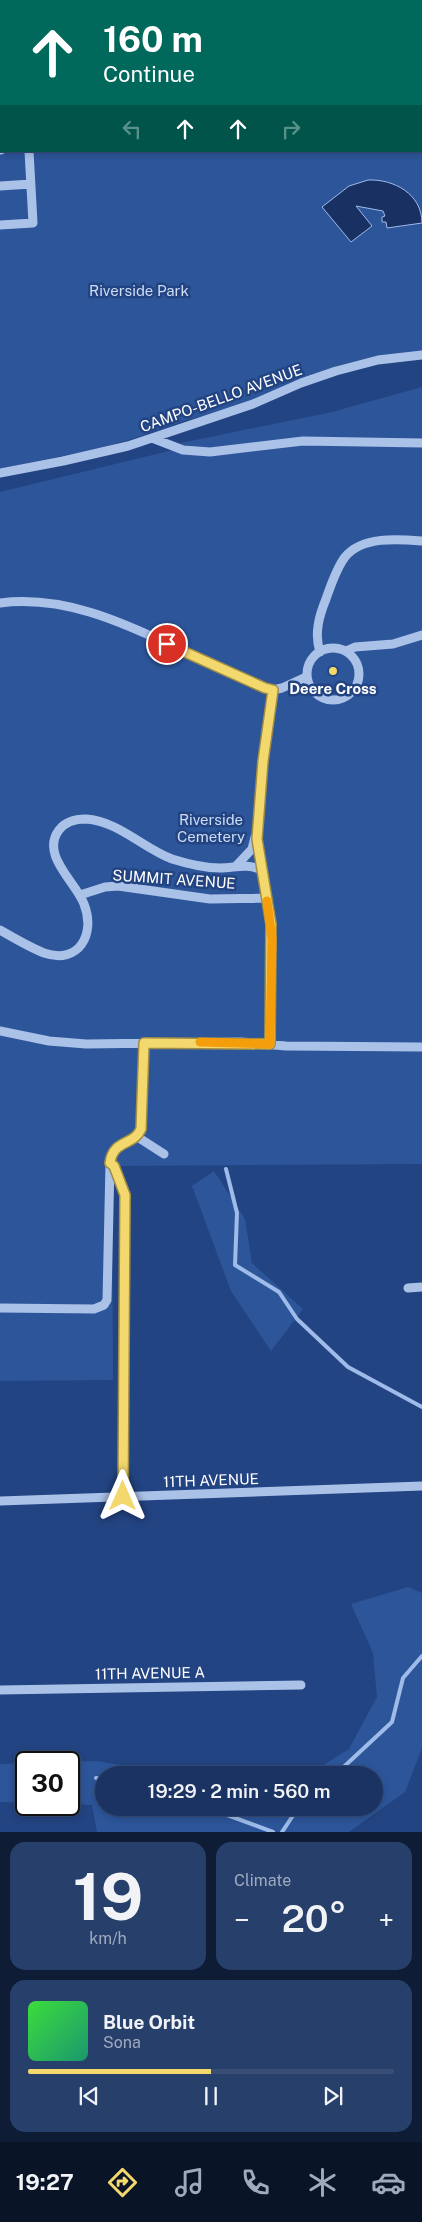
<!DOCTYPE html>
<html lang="en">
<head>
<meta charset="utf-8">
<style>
  body { margin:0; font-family:"Public Sans",sans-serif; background:#273f6b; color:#f1f3f6; height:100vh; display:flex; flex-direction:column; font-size:19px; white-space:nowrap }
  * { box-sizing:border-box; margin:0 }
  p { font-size:16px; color:#9faabe }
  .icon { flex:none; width:28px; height:28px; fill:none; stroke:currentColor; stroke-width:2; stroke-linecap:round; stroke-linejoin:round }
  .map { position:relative; height:1832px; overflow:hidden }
  .drawer { display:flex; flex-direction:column; gap:10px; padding:10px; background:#0e1c36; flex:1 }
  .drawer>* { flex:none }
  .banner { position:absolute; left:0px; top:0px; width:422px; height:152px; box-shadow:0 2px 8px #0003,0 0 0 1px #384e77; background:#00695c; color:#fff; overflow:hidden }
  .speed { position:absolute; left:15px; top:1751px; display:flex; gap:10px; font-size:25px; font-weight:700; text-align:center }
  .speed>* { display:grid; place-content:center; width:65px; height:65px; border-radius:50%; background:#1a3362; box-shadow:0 2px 8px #0003,0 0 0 1px #384e77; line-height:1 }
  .speed .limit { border:2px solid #111; border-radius:8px; background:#fff; color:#111 }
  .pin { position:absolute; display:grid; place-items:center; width:42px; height:42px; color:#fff; margin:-21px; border:2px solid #fff; border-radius:50%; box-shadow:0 1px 5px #0007 }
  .me { position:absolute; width:55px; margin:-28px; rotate:0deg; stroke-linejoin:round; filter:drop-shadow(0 0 4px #0008) }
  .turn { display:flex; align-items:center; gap:18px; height:105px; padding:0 20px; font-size:22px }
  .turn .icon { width:65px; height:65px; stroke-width:2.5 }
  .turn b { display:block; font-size:35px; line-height:42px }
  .lanes { display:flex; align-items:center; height:48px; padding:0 20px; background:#0003; justify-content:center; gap:25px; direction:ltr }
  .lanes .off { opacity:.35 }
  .big { font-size:38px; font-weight:600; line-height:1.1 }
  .drawer .widget { flex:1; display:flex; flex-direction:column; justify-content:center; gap:8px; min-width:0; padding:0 18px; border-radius:15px; background:#273f6b }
  .drawer .dial { align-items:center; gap:0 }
  .dial b { font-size:65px; line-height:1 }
  .song { display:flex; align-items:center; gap:15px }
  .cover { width:60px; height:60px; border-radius:8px; background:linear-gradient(135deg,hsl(120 70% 55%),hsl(160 70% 35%)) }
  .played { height:5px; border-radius:2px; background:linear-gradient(90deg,#f3d86d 50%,#384e77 50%) }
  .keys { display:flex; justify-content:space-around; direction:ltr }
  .heat { display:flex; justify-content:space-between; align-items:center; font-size:28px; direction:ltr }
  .drawer .tiles { flex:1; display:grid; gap:10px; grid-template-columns:1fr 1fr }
  .widget:last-child { grid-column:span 2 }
  .trip { position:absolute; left:95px; top:1766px; width:288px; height:50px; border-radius:25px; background:#1a3362; box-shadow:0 2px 8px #0003,0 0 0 1px #384e77; font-weight:600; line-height:50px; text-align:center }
  .dock { display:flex; height:80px; justify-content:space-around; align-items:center; background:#0a1427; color:#9faabe }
  .dock .icon { width:35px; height:35px }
  .dock .active { color:#f3d86d }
  .dock b { font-size:22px; color:#f1f3f6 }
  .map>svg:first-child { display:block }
</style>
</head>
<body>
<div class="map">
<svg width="422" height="1832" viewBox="0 0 422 1832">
  <rect width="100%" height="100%" fill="#234482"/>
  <path fill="#2d559a" d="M 0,0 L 422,0 L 422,6 L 421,1 L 1,1 L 0,59 Z
    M 422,38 L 422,351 L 368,358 L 340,365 L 299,379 L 230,409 L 190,419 L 129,440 L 104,447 L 0,469 L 0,84 L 1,151 L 421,151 Z
    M 422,387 L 422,1164 L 112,1166 L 113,1380 L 0,1381 L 0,492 L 173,450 L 176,444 L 332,412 Z
    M 214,1171 L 245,1219 L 252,1263 L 303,1309 L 271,1351 L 231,1291 L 192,1186 Z
    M 408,1587 L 422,1593 L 422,1748 L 405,1792 L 349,1832 L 97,1832 L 92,1805 L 69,1804 L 69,1762 L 43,1762 L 96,1761 L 181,1775 L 104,1775 L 104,1808 L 374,1808 L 374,1775 L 307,1775 L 349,1749 L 377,1697 L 373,1653 L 351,1604 Z
    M 26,1763 L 26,1803 L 0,1802 L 0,1764 Z"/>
  <path fill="#183162" stroke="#9ebbe9" d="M 368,180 C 394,179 422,194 422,223 L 387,228 L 386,222 L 382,222 L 382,217 L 385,216 L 383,211 L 356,206 L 372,226 L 351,242 L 322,207 L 349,186 Z"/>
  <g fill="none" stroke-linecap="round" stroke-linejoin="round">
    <path stroke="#9ebbe9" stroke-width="4" d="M 226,1169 L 237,1213 L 235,1265 L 279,1292 L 297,1319 L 348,1367 L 422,1407
      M 335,1775 L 392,1722 L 403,1678 L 422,1656
      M 96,1778 L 104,1780
      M 208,1808 L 273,1832
      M 282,1832 L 298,1808"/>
    <path stroke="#aac1e8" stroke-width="9" d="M 12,0 L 12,1
      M 421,98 L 422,99
      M 0,150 L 1,150
      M 0,186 L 31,184
      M 0,225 L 33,223 L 29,151
      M 152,438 L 183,450 L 210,452 L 303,441 L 422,443
      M 0,473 L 63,461 L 128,446 L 253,404 L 301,383 L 336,371 L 378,360 L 422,355
      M 0,603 C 62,595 120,621 175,647 C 205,661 235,674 265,688 L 273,690 L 263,761 L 257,839 L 271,924 L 270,1044
      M307 674a26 26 0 1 1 52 0a26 26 0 1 1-52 0Z
      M 346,651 L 355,647 L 393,644 L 422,635
      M 320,652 C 314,634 319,616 326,599 C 331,585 336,569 345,557 C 362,536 398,539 422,541
      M 273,690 L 282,688 L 306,677
      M 235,867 L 252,849 L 255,837
      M 80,895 L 105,887 L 118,886 L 210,899 L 267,898
      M 0,930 C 14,938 29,947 44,953 C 79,965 96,934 84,904 C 76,882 40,855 59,830 C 65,822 76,819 86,819 C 118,821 143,848 172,859 C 188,864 203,868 220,868 C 235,868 247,863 261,870
      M 0,1031 L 49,1041 L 86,1044 L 241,1042 L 286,1046 L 422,1047
      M 136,1136 L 164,1154
      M 110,1163 L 114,1166 L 125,1195 L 123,1496
      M 408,1288 L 422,1287
      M 0,1308 L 94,1309 L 104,1305 L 107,1300 L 110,1163 C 113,1139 134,1145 141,1129 L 144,1043
      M 0,1501 L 422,1486
      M 0,1690 L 301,1685"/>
    <path stroke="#ecf2fd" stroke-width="12" d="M 421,26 L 422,25
      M 0,74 L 1,74"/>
  </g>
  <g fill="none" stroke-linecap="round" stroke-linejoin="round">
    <g stroke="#9e8c47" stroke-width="12">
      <path id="route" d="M 123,1496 L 125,1195 L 114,1166 L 110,1163 C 113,1139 134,1146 141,1129 L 144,1043 L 270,1044 L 271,924 L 257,839 L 263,761 L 273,690 L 265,688 L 167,644"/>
    </g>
    <use href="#route" stroke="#f3d86d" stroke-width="9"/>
    <path stroke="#f59e0b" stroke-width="9" d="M 200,1042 L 270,1044 L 272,939 L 267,901"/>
  </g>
  <circle fill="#f3d86d" stroke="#234482" stroke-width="2" cx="333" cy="671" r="5"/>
  <g text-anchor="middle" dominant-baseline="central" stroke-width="5" stroke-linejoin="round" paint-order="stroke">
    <g font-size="15" fill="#ceddf6" stroke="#234482">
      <text x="139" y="290">Riverside Park</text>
      <text x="211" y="819">Riverside<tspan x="211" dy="17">Cemetery</tspan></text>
    </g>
    <g font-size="15" fill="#fff" stroke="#234482">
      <text transform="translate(221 398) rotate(-20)">CAMPO-BELLO AVENUE</text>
      <text transform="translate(174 879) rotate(4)">SUMMIT AVENUE</text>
      <text transform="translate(211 1480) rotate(-2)">11TH AVENUE</text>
      <text transform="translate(150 1673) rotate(-1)">11TH AVENUE A</text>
    </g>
    <g font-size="15" font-weight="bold" fill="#fff" stroke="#234482">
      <text x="333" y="688">Deere Cross</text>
    </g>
  </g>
</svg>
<div class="speed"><div class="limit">30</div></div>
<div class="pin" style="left:167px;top:644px;background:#d93025"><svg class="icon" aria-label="arrive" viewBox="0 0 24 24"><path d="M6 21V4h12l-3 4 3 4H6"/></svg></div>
<svg class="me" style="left:123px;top:1496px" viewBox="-20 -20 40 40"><path d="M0-17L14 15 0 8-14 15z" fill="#f3d86d" stroke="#fff" stroke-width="4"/></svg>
<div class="trip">19:29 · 2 min · 560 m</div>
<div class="banner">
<div class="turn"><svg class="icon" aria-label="ahead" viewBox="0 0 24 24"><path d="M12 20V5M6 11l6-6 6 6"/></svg><div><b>160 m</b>Continue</div></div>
<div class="lanes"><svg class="icon off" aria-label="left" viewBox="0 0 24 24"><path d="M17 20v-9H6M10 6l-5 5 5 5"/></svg><svg class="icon" aria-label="ahead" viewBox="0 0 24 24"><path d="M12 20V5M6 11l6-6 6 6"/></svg><svg class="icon" aria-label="ahead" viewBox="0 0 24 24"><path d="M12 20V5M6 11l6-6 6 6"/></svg><svg class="icon off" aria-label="right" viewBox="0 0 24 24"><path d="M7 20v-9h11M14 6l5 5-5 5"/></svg></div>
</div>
</div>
<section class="drawer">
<div class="tiles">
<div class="widget dial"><b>19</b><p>km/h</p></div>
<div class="widget"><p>Climate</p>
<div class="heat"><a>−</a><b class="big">20°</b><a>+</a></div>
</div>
<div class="widget">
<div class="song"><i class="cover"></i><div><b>Blue Orbit</b><p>Sona</p></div></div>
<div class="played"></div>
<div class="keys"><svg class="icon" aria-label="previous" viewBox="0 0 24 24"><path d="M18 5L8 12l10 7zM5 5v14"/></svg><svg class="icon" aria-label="pause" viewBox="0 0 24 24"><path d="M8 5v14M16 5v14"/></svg><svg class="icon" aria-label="next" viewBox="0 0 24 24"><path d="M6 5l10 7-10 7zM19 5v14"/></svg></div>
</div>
</div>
</section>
<nav class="dock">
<b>19:27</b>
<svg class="icon active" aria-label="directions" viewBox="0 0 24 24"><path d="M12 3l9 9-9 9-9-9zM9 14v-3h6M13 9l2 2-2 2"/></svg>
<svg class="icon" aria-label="music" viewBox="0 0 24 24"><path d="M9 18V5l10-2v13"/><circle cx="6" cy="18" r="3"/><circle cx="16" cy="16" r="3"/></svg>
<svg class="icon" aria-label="phone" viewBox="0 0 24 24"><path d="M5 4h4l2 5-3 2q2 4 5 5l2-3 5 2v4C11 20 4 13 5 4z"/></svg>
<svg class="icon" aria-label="climate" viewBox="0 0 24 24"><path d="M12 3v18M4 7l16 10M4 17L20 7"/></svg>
<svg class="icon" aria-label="car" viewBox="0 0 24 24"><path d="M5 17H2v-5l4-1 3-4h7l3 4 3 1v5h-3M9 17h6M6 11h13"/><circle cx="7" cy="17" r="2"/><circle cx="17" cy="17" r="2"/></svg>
</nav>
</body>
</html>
